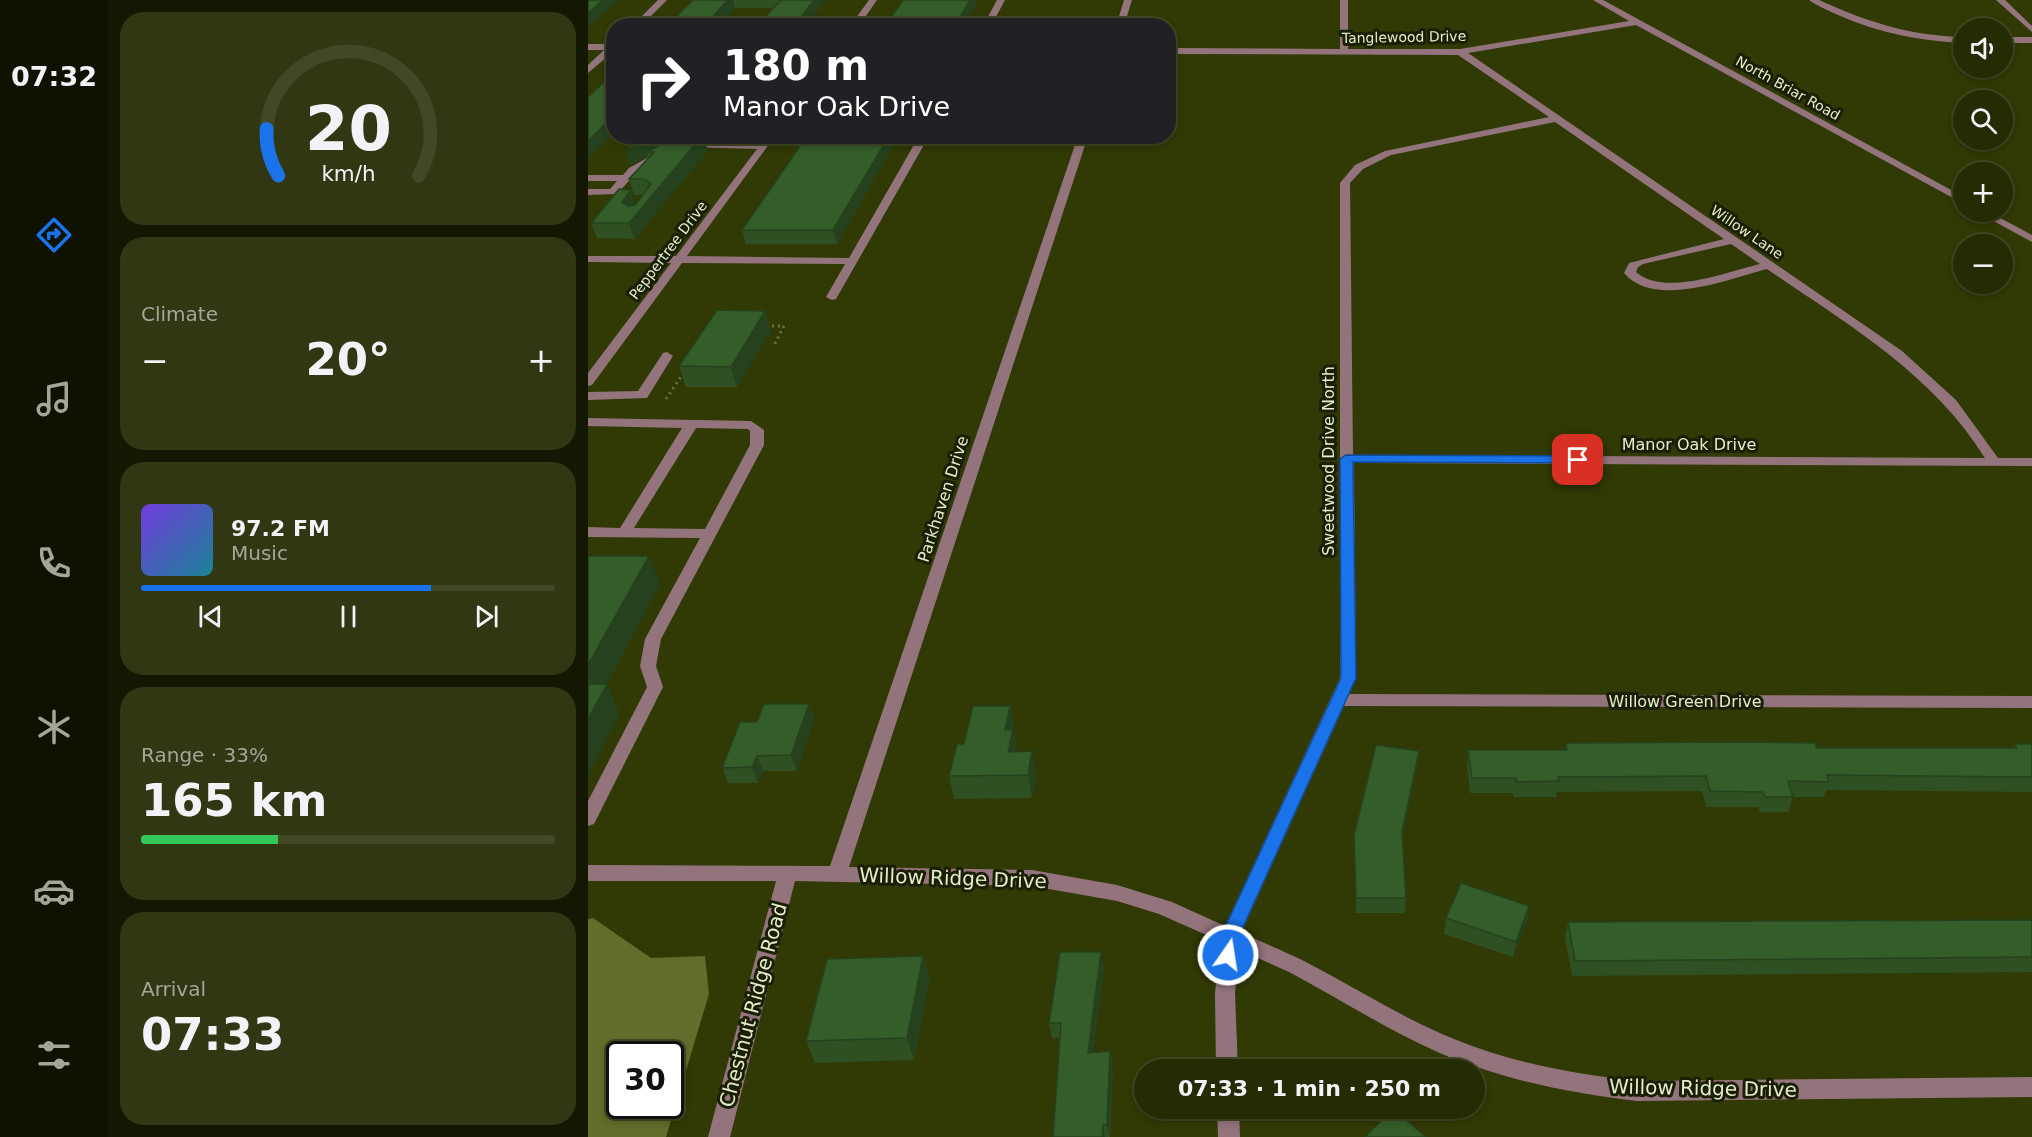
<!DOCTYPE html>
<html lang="en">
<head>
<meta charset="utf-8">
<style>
  body { margin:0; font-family:"DejaVu Sans",sans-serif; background:#313712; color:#f1f3f6; height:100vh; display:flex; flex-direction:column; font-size:22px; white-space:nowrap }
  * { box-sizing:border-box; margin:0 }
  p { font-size:20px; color:#a3a79a }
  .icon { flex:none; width:33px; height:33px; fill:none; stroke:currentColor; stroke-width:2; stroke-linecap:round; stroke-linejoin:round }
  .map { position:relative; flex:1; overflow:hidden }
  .sheet { display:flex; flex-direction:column; gap:12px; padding:12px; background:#141802; width:480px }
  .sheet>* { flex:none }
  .guide { position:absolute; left:18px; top:18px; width:570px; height:126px; border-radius:24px; box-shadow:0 3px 9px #0003,0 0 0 2px #424725; background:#202124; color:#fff; overflow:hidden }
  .buttons { position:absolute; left:1365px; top:18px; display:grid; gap:12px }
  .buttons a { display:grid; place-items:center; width:60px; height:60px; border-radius:50%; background:#252b03; box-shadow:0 3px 9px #0003,0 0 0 2px #424725; font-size:30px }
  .speed { position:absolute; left:18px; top:1041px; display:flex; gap:12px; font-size:30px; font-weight:700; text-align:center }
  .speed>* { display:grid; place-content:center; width:78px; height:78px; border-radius:50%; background:#252b03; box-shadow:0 3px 9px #0003,0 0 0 2px #424725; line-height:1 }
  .speed .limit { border:3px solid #111; border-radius:9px; background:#fff; color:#111 }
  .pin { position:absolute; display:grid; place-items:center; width:51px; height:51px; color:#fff; margin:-26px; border-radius:12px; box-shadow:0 3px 9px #0006 }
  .me { position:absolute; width:66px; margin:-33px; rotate:13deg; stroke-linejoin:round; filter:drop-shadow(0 0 4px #0008) }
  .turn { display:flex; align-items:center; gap:21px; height:126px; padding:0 18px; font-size:27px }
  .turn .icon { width:78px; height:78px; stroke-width:2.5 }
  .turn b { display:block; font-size:42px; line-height:51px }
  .big { font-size:45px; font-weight:700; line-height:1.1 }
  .sheet .tile { flex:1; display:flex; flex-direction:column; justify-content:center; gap:9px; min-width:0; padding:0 21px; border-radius:24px; background:#313712 }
  .sheet .dial { align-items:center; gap:0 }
  .dial svg { height:156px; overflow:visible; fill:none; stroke:#424725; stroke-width:7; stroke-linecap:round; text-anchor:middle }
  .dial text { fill:#f1f3f6; stroke:none }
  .song { display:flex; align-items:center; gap:18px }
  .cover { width:72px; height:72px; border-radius:9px; background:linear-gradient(135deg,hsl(260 70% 55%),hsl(190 70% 35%)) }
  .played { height:6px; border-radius:3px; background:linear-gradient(90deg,#1a73e8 70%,#424725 70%) }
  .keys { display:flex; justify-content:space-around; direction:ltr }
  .heat { display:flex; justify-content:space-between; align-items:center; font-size:33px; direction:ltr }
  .charge { height:9px; border-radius:4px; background:linear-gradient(90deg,#34c759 33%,#424725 0) }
  .trip { position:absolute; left:546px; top:1059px; width:351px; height:60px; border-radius:30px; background:#252b03; box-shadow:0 3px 9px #0003,0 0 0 2px #424725; font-weight:700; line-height:60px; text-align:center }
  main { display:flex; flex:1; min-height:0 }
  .tabs { display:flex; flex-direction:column; width:108px; justify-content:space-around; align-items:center; background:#0f1101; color:#a3a79a }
  .tabs .icon { width:42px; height:42px }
  .tabs .selected { color:#1a73e8 }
  .tabs b { font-size:27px; color:#f1f3f6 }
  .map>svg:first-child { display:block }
</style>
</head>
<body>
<main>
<nav class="tabs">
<b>07:32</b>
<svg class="icon selected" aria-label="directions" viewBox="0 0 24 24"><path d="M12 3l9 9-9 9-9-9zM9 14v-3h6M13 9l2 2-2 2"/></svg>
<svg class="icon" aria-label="music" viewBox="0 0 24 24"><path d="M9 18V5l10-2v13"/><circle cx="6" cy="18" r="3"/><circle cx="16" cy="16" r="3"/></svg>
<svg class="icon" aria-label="phone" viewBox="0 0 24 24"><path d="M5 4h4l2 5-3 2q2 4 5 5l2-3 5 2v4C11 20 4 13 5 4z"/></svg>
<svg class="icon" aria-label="climate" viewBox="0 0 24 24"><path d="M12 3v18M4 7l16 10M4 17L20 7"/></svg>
<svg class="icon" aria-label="car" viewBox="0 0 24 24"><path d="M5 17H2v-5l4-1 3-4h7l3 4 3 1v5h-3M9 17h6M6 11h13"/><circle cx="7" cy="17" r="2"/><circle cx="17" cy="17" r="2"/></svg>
<svg class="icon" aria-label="filters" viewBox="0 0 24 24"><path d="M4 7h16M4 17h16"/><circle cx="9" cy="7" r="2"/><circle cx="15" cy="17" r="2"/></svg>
</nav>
<section class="sheet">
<div class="tile dial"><svg viewBox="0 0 100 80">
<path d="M14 69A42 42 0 1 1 86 69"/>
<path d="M14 69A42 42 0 0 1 8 45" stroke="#1a73e8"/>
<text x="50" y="56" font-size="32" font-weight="700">20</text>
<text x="50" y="72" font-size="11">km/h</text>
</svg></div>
<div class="tile"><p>Climate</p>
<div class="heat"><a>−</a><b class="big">20°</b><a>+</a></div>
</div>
<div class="tile">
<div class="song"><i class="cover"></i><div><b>97.2 FM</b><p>Music</p></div></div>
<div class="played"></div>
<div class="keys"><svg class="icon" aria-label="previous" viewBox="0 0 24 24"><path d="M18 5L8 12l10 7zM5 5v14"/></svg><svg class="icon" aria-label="pause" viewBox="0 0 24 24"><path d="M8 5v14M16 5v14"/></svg><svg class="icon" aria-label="next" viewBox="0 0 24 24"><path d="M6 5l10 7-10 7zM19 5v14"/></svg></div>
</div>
<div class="tile"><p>Range · 33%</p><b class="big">165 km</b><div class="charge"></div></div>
<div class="tile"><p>Arrival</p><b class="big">07:33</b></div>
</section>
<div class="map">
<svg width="1444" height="1137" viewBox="0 0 1444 1137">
  <rect width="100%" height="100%" fill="#313904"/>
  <path fill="#616d2b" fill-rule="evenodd" d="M 5,918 L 63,958 L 117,956 L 121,994 L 78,1137 L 0,1137 L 0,919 ZM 32,1054 L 82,1054 L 82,1106 L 32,1106 Z"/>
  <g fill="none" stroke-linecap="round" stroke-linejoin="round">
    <path stroke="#6a7344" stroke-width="3" stroke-dasharray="2 4" stroke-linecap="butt" d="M 178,326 L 196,326 L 185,347
      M 78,399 L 96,372"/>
    <path fill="#93747d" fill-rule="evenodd" d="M 70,0 L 79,0 L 53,26 L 44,26 Z
      M 281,0 L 289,0 L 271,26 L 262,26 Z
      M 409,0 L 417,0 L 403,26 L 395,26 Z
      M 536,0 L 544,0 L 536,26 L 528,26 Z
      M 752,0 L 760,0 L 760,49 L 872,49 L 1041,21 L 1005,0 L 1015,0 L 1376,197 L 1376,204 L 1048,25 L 880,53 L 1314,351 L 1368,400 L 1410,458 L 1444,458 L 1444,466 L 766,463 L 768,678 L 761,694 L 1444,696 L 1444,708 L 756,706 L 653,933 C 674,942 696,951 716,961 C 766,987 814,1018 866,1039 C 924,1063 987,1074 1049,1081 L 1444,1077 L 1444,1097 L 1049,1101 C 983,1093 916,1080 854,1054 C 801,1031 752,999 701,972 C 684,964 667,957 651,950 L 647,993 L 650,1070 L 628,1070 L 627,993 L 632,941 L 571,914 L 529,901 L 444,886 L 207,881 L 142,1137 L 120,1137 L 188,881 L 0,881 L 0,865 L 242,866 L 490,136 L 500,136 L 261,867 L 444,870 L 529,885 L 584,902 L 637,926 L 752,678 L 752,183 L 767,165 L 797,151 L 961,117 L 870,55 L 580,54 L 580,48 L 752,49 ZM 967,122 L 1136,239 L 1041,263 L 1036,273 C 1066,309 1141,279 1179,269 C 1259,324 1344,373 1397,458 L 765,455 L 762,183 L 775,169 L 803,155 ZM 1143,244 L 1172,264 C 1138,272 1077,297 1048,272 L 1050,267 L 1055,264 Z
      M 1221,0 L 1231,0 C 1279,22 1323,36 1376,37 L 1376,43 C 1331,41 1291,33 1250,15 C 1240,10 1229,6 1221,0 Z
      M 1408,0 L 1417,0 L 1444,26 L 1444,32 Z
      M 1414,37 L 1444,37 L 1444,43 L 1414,43 Z
      M 0,44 L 26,44 L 26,51 L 0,73 L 0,65 L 16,50 L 0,50 Z
      M 178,136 L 187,136 L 99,256 L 261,258 L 331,136 L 341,136 L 248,299 L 244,300 L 238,297 L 257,264 L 94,263 L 4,385 L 0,386 L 0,373 L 83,263 L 0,262 L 0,256 L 88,256 L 169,149 L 97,147 L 92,144 L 94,142 L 173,143 Z
      M 70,152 L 78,154 L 49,172 L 29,194 L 0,195 L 0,189 L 22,189 L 29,181 L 0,181 L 0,175 L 35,175 L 41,168 Z
      M 1389,212 L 1401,212 L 1444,235 L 1444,242 Z
      M 79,352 L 85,356 L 59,398 L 0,400 L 0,392 L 50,391 L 75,353 Z
      M 0,418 L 163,421 L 176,430 L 176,445 L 73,639 L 68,666 L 75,687 L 6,824 L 0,826 L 0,801 L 59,687 L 52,666 L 57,639 L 112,538 L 0,537 L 0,527 L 32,528 L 94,428 L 0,426 ZM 108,428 L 160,429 L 162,431 L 162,445 L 117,529 L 46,528 Z
      M 629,1108 L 651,1108 L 652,1137 L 630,1137 Z"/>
  </g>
  <path fill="#2e5023" d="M 105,0 L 238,0 L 186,8 L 147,8 L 131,26 L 79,26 Z
    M 51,136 L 131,136 L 128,140 L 117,139 L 120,150 L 47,239 L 9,238 L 3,223 L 48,204 L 55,195 L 46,195 L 41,179 L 61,158 L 60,156 L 42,165 Z
    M 311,136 L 249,244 L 158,244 L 154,230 Z
    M 177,311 L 183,331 L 149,387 L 98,387 L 91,366 Z
    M 221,704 L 226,719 L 209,771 L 175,771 L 170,783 L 140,783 L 134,768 Z
    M 422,706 L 427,729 L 426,734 L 429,751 L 449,774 L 444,798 L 366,799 L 361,776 L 376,744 Z
    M 978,743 L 1229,748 L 1425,748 L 1427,744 L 1444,744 L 1444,792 L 1238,790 L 1236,797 L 1205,797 L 1200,812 L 1172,812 L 1170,807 L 1118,807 L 1114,791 L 969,792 L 968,797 L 926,797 L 925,793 L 882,793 L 879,766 L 880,750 L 977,750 Z
    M 829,766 L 814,840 L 818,898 L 817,913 L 768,913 L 766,835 Z
    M 941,906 L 939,921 L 925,957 L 856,934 L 858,918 Z
    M 1444,920 L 1444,972 L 984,976 L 977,937 L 980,922 Z
    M 335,956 L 342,978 L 326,1060 L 227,1063 L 218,1041 Z
    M 516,968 L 505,1053 L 522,1051 L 525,1066 L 522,1137 L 465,1137 L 472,1038 L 464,1038 L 461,1023 Z"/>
  <path fill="#25411d" d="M 15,0 L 31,0 L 0,28 L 0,13 Z
    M 140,0 L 145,0 L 147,8 L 131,26 L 116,26 Z
    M 226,0 L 238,0 L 218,26 L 206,26 Z
    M 382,0 L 390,0 L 375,26 L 367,26 Z
    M 26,115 L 26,133 L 0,159 L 0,141 Z
    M 67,136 L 92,136 L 66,152 L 59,152 L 60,156 L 42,165 L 38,151 Z
    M 114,136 L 116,136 L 120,150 L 47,239 L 41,223 Z
    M 301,136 L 311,136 L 249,244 L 245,230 Z
    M 43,190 L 48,205 L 39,217 L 34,202 Z
    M 177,311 L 183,331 L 149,387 L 143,367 Z
    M 61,556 L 72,585 L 3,714 L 0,708 L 0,665 Z
    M 19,684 L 32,714 L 0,776 L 0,719 Z
    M 221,704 L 226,719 L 209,771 L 203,755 Z
    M 422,706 L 427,729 L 426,734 L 429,753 L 425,774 L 417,730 Z
    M 444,751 L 449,774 L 444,798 L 440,775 Z
    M 831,751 L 829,766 L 813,847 L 814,832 Z
    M 169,756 L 175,771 L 170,783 L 164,767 Z
    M 941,906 L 939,921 L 925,957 L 928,942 Z
    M 513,952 L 516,968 L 503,1068 L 500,1053 Z
    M 335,956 L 342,978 L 326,1060 L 319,1038 Z
    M 522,1051 L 525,1066 L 521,1137 L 519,1125 Z
    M 515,1125 L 517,1137 L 514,1137 Z"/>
  <path fill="#355d29" stroke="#25411d" stroke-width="1.5" d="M 0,0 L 15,0 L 0,13 Z
    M 105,0 L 140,0 L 116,26 L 79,26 Z
    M 193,0 L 226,0 L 206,26 L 169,26 Z
    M 315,0 L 382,0 L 367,26 L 297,26 Z
    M 26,73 L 26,115 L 0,141 L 0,97 Z
    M 51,136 L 67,136 L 38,151 Z
    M 88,136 L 114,136 L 41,223 L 3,223 L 31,189 L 43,190 L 34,202 L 40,206 L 47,205 L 63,184 L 56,179 L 41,179 L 66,152 L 59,152 Z
    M 219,136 L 301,136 L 245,230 L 154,230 Z
    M 129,310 L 177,311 L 143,367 L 91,366 Z
    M 0,556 L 61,556 L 0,665 Z
    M 0,684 L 19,684 L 0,719 Z
    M 176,704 L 221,704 L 203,755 L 169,756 L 164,767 L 134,768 L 152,722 L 169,722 Z
    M 385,706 L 422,706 L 417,730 L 425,730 L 420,752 L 444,751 L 440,775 L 361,776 L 369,744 L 376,744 Z
    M 1160,742 L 1227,743 L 1229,748 L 1429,748 L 1427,744 L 1444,744 L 1444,777 L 1239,775 L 1241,782 L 1200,781 L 1205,797 L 1177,797 L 1175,792 L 1122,791 L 1118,776 L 970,777 L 971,781 L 928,782 L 928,778 L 884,778 L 880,750 L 979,750 L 978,743 Z
    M 788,745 L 831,751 L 814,832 L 818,898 L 768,898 L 766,835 Z
    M 873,883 L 941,906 L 928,942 L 858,918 Z
    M 1444,920 L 1444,957 L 987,961 L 980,922 Z
    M 472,952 L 513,952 L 500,1053 L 522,1051 L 519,1125 L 515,1125 L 514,1137 L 465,1137 L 473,1023 L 461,1023 Z
    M 335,956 L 319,1038 L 218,1041 L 239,959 Z
    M 805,1109 L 838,1137 L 777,1137 Z"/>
  <path fill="#1a73e8" stroke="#114b97" stroke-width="1.5" d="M 758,455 L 990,456 L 996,460 L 990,463 L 765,462 L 768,678 L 651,936 L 647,961 L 640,963 L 634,961 L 631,955 L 633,936 L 753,678 L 752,459 Z"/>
  <g text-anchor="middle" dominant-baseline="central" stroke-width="6" stroke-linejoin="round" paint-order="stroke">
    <g font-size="14" fill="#e4edcb" stroke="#1a1f04">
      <text transform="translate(816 37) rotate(-1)">Tanglewood Drive</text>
      <text transform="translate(1200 88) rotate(29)">North Briar Road</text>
      <text transform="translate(1159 232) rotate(34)">Willow Lane</text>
      <text transform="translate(80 250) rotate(-53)">Peppertree Drive</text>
    </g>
    <g font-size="16" fill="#e4edcb" stroke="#1a1f04">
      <text x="1101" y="444">Manor Oak Drive</text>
      <text transform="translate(740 461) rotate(-90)">Sweetwood Drive North</text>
      <text transform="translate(355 499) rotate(-72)">Parkhaven Drive</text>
      <text x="1097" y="701">Willow Green Drive</text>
    </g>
    <g font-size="20" fill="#e4edcb" stroke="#1a1f04">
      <text transform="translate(365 878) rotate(2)">Willow Ridge Drive</text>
      <text transform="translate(165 1005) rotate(-75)">Chestnut Ridge Road</text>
      <text transform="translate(1115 1088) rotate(1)">Willow Ridge Drive</text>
    </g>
  </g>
</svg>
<div class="buttons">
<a><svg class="icon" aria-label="sound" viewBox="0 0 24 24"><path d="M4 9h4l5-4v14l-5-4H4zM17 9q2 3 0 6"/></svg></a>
<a><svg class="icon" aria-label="search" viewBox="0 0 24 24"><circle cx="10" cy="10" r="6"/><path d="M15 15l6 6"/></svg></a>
<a>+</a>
<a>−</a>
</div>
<div class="speed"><div class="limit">30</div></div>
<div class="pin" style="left:990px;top:460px;background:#d93025"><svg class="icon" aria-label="arrive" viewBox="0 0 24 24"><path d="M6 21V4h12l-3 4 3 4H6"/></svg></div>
<svg class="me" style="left:640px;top:955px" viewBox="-20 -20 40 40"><circle r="17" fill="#1a73e8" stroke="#fff" stroke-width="3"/><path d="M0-11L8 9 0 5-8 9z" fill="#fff"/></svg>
<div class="trip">07:33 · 1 min · 250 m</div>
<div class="guide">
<div class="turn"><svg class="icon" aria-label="right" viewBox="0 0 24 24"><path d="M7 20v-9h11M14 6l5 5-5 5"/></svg><div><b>180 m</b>Manor Oak Drive</div></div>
</div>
</div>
</main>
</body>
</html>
